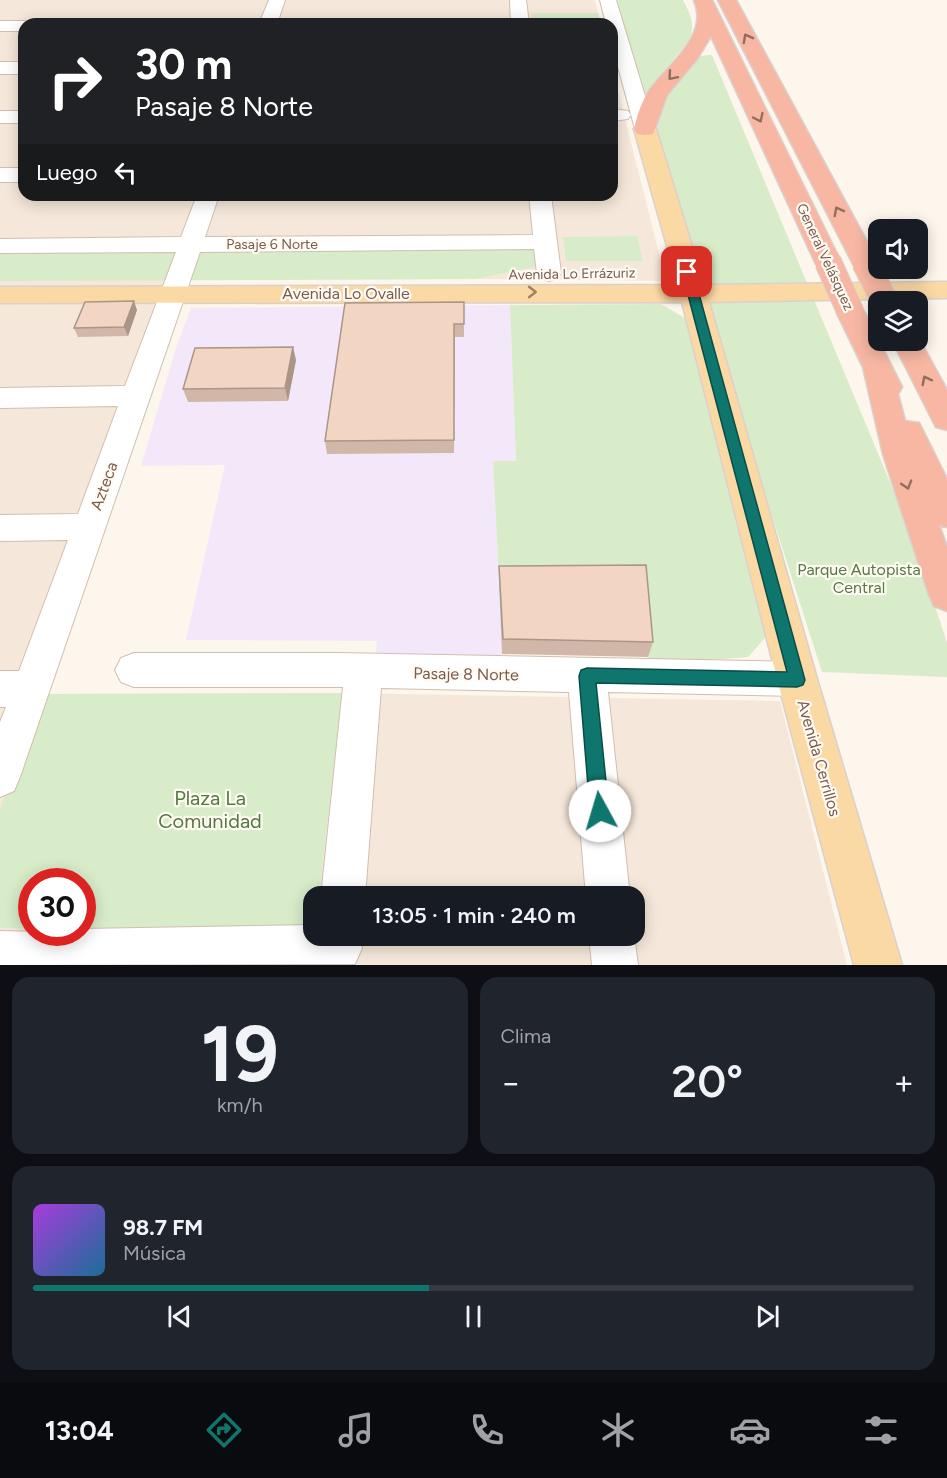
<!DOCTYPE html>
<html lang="es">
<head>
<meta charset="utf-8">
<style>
  body { margin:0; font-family:Figtree,sans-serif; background:#20242c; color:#f1f3f6; height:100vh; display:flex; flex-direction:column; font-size:22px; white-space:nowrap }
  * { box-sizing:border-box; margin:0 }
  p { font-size:20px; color:#9ea1a6 }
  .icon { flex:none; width:33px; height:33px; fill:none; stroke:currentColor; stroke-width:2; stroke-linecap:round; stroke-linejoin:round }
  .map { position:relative; height:965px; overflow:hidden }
  .panel { display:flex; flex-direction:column; gap:12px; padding:12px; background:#0d0f14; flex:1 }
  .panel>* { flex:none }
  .hud { position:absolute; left:18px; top:18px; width:600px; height:183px; border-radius:18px; box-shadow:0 3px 15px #0003; background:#202124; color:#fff; overflow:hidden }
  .tools { position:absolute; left:868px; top:219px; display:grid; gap:12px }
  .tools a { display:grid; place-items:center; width:60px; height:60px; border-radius:12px; background:#171b24; box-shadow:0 3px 15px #0003; font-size:30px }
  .speed { position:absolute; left:18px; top:868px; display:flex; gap:12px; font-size:30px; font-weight:700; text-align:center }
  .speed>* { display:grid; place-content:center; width:78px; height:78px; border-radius:50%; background:#171b24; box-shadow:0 3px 15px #0003; line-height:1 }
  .speed .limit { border:9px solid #d22; background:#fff; color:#111 }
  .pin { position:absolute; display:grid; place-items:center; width:51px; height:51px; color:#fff; margin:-26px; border-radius:12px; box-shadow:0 3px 9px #0006 }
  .me { position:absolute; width:66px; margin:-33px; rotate:354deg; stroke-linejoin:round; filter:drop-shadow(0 0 4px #0008) }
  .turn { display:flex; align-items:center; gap:21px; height:126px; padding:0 18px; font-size:27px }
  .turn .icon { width:78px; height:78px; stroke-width:2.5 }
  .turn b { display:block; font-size:42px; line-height:51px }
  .then { display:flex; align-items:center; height:57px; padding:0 18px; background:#0003; gap:12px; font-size:22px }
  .big { font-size:45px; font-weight:600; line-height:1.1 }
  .panel .card { flex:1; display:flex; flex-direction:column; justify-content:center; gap:9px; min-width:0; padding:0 21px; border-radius:18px; background:#20242c }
  .panel .dial { align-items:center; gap:0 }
  .dial b { font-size:78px; line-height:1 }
  .song { display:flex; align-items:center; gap:18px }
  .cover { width:72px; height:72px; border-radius:9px; background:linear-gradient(135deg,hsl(280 70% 55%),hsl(200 70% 35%)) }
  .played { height:6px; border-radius:3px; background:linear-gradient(90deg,#0f766e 45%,#363941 45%) }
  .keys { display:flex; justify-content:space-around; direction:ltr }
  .heat { display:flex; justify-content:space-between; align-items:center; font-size:33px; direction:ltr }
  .panel .tiles { flex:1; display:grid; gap:12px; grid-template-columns:1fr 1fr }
  .card:last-child { grid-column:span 2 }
  .trip { position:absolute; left:303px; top:886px; width:342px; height:60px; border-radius:18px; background:#171b24; box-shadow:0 3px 15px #0003; font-weight:600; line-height:60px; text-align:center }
  .tab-bar { display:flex; height:96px; justify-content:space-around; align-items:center; background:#090b0e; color:#9ea1a6 }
  .tab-bar .icon { width:42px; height:42px }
  .tab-bar .selected { color:#0f766e }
  .tab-bar b { font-size:27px; color:#f1f3f6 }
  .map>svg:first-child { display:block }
</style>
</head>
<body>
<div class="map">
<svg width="947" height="965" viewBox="0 0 947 965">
  <rect width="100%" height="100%" fill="#fdf6ec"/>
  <path fill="#f5e8da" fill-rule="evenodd" d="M 0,0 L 595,0 L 601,24 L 24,24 L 24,195 L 612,195 L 612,67 L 666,281 L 475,279 L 187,280 L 42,694 L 342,693 L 780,701 L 847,965 L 0,965 ZM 32,882 L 82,882 L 82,933 L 32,933 ZM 314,897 L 634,897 L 634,936 L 314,936 Z"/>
  <path fill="#f3e8fa" d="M 510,305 L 516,462 L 493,462 L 503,660 L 375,660 L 377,641 L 186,640 L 225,465 L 141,466 L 176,348 L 191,308 Z"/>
  <path fill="#d8ecc9" d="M 615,0 L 683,0 C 690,14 696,25 689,40 L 642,99 Z
    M 532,13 L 598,13 L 601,24 L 533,24 Z
    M 712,55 L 912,535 L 947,643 L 947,677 L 822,672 L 657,156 L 652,126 L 668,88 L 699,56 Z
    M 637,236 L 643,261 L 566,261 L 563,237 Z
    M 533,247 L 536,267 L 475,279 L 0,281 L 0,250 Z
    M 661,304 L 688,320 L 767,636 L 748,657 L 649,665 L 642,581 L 499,581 L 493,461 L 516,461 L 510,305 Z
    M 342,693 L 319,897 L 314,897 L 313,927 L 83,928 L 82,882 L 32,882 L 31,928 L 0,928 L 0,809 L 41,694 Z"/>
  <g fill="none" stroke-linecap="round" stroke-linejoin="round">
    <g stroke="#d1beb0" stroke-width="2">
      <path id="minor" d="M 269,0 L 285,0 L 277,24 L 259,24 Z
        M 510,0 L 526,0 L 529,24 L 511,24 Z
        M 600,0 L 616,0 L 655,129 L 652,133 L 638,133 L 635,129 L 612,45 L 612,24 L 606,24 Z
        M 0,21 L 24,21 L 31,24 L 24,24 L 24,31 L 0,31 Z
        M 0,62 L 24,62 L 24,74 L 0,74 Z
        M 612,109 L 628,111 L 631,115 L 628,119 L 612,121 Z
        M 0,111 L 24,111 L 24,123 L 0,123 Z
        M 0,168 L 24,168 L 24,182 L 0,182 Z
        M 197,195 L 219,195 L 205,237 L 533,235 L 529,195 L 551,195 L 561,273 L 558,278 L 549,281 L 540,278 L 537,273 L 534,249 L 200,252 L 20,777 L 14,791 L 0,797 L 0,722 L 6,707 L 0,707 L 0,671 L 19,671 L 68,540 L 0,541 L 0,515 L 78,514 L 118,406 L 0,408 L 0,388 L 125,386 L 176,252 L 0,253 L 0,239 L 181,237 Z
        M 134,653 L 338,653 L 797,662 L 810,667 L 816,679 L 810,691 L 797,696 L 608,692 L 630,897 L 586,897 L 569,692 L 381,688 L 365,897 L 321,897 L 343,687 L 134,687 L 121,682 L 115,670 L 121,658 Z
        M 314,925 L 314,936 L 357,936 L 362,948 L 355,964 L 0,965 L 0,931 L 82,933 L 82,929 Z
        M 634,935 L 638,965 L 592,965 L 589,936 Z"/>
    </g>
    <g stroke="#dad1cd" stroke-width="3">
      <path id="major" d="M 645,123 L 653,124 L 656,129 L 704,285 L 947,282 L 947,298 L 709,302 L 817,679 L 902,965 L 854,965 L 777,679 L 682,302 L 0,303 L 0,287 L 678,285 L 634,129 L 637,124 Z"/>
    </g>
    <g stroke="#dad1cd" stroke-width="3">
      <path id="highway" d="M 694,0 L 712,0 L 841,262 L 837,267 L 828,270 L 819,267 L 815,262 L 711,36 L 697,59 L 667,95 L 653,134 L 645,135 L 637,134 L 634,129 C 637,117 640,105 647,94 C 664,67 711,37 694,0 Z
        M 718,0 L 736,0 L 878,262 L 874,267 L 865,270 L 856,267 L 852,262 Z
        M 851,304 L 861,307 L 865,313 L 902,387 L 898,394 L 905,421 L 919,423 L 947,479 L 947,527 L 939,525 L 947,547 L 947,611 L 934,606 L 929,595 L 883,454 L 863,367 L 837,313 L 841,307 Z
        M 918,337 L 947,390 L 947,430 L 936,427 L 892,340 L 918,340 Z"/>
    </g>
    <use href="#minor" fill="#fff" fill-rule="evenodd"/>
    <use href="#major" fill="#fbd9a5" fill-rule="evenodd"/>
    <use href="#highway" fill="#f7b7a3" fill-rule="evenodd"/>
    <g stroke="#dad1cd" stroke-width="28" stroke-linecap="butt">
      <path id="highway-bridge" d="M 828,262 L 851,313
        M 865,262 L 885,302"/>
    </g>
    <use href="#highway-bridge" stroke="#f7b7a3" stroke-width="26"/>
  </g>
  <path fill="#d1b7a8" d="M 464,302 L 464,337 L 455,337 L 454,453 L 327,454 L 325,441 Z
    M 137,310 L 128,336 L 78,337 L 74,328 Z
    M 296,360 L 288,401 L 188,402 L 183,389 Z
    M 499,566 L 653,642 L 648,657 L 502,654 L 499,581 Z"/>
  <path fill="#aa9588" d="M 134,301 L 137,310 L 128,336 L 124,327 Z
    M 293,347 L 296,360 L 288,401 L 285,388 Z"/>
  <path fill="#f3d5c3" stroke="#aa9588" stroke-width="1.5" d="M 134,301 L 124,327 L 74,328 L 85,302 Z
    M 464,302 L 464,324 L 454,324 L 454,440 L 325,441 L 345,303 Z
    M 293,347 L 285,388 L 183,389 L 195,348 Z
    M 646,565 L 653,642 L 503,639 L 499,566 Z"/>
  <defs><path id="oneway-chevron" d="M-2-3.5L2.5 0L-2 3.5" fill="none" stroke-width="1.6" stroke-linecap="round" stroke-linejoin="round" transform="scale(1.5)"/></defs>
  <g stroke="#936e5e">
    <use href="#oneway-chevron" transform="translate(747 38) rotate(-118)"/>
    <use href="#oneway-chevron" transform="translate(672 76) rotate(131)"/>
    <use href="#oneway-chevron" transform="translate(759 118) rotate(65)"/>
    <use href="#oneway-chevron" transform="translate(838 211) rotate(-118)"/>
    <use href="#oneway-chevron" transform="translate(926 380) rotate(-117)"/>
    <use href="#oneway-chevron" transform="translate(907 485) rotate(73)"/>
  </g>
  <use stroke="#a18267" href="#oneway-chevron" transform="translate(532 292)"/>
  <path fill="#0f766e" stroke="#0a4d48" stroke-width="1.5" d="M 687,269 L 693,272 L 805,680 L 803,685 L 797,687 L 596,683 L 609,811 L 606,817 L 600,820 L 593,817 L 590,811 L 579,676 L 581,670 L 587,668 L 787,672 L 682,272 Z"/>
  <g text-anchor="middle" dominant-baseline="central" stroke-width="4.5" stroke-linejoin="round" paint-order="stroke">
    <g font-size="14" fill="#7a5c4d" stroke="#fffaf3">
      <text x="272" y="244">Pasaje 6 Norte</text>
      <text transform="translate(825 257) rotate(65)">General Velásquez</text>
      <text transform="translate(572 274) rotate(-1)">Avenida Lo Errázuriz</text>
    </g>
    <g font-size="16" fill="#7a5c4d" stroke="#fffaf3">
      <text x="346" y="293">Avenida Lo Ovalle</text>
      <text transform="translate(104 486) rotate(-70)">Azteca</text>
      <text transform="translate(466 674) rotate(1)">Pasaje 8 Norte</text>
      <text transform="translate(819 758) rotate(74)">Avenida Cerrillos</text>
    </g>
    <g font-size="16" fill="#537a41" stroke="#fffaf3">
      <text x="859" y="569">Parque Autopista<tspan x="859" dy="18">Central</tspan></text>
    </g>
    <g font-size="20" fill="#537a41" stroke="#fffaf3">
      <text x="210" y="798">Plaza La<tspan x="210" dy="23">Comunidad</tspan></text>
    </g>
  </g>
</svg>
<div class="tools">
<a><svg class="icon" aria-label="sound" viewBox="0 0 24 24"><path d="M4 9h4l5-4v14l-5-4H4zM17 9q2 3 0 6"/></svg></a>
<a><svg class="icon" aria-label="layers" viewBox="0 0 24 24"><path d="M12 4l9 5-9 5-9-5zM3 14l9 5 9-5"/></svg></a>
</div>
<div class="speed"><div class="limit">30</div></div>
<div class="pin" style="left:687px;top:272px;background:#d93025"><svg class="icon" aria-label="arrive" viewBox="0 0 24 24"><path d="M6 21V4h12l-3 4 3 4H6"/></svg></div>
<svg class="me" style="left:600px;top:811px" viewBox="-20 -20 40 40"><circle r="19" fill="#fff"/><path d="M0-13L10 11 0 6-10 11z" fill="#0f766e"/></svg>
<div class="trip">13:05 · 1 min · 240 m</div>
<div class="hud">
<div class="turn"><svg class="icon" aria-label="right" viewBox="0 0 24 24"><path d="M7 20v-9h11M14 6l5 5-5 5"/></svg><div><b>30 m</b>Pasaje 8 Norte</div></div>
<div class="then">Luego<svg class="icon" aria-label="left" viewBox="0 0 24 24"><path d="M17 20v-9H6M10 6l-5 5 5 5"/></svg></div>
</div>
</div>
<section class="panel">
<div class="tiles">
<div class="card dial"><b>19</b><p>km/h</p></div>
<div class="card"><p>Clima</p>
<div class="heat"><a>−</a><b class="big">20°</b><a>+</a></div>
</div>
<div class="card">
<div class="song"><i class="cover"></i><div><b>98.7 FM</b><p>Música</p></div></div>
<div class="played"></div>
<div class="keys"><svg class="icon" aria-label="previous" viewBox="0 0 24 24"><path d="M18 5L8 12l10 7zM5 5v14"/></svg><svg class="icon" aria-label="pause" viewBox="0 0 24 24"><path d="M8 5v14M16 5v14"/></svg><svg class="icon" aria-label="next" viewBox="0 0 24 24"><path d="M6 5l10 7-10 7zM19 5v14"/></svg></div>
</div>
</div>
</section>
<nav class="tab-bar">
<b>13:04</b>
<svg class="icon selected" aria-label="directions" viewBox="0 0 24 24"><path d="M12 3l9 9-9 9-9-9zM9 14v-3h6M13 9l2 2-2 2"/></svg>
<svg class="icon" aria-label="music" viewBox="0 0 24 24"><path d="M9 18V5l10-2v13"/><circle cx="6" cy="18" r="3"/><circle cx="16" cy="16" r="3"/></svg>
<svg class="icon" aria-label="phone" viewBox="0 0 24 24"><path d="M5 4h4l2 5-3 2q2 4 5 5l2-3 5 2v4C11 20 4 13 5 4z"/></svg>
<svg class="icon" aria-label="climate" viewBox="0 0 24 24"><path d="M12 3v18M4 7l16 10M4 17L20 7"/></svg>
<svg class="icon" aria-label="car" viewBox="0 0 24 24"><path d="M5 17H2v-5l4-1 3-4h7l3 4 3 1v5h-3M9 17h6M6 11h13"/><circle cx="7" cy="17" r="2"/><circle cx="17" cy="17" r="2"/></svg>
<svg class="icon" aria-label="filters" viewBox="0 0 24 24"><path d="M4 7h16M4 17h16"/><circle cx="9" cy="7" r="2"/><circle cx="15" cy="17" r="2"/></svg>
</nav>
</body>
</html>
